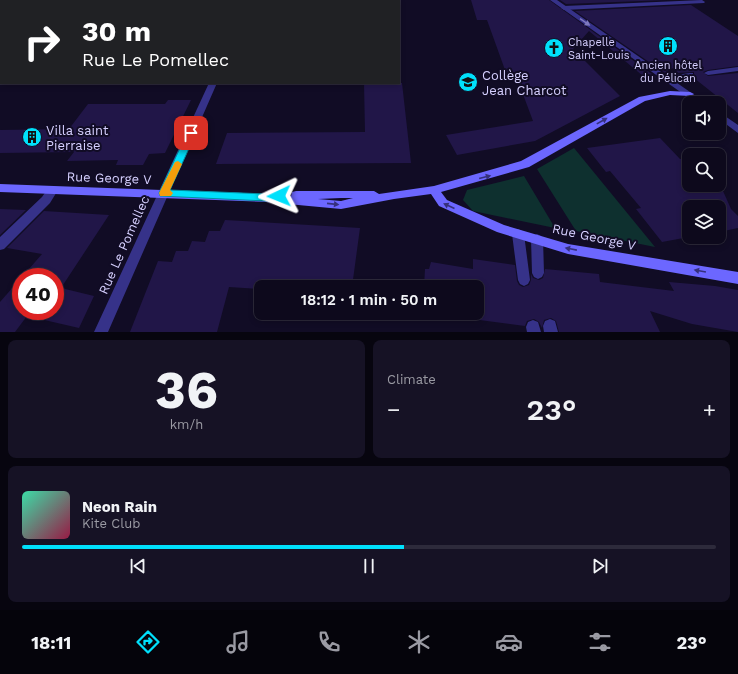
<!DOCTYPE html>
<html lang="en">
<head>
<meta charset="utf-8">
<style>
  body { margin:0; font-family:"Work Sans",sans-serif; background:#161225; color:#f1f3f6; height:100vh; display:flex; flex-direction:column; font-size:15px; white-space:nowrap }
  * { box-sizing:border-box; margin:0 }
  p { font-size:13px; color:#9a9aa3 }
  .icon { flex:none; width:22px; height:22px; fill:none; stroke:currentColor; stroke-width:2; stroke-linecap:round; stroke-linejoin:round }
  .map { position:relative; height:332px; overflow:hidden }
  .drawer { display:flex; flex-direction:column; gap:8px; padding:8px; background:#07050f; flex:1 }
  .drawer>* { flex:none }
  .hud { position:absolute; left:0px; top:0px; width:400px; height:84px; box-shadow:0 2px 6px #0003,0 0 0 1px #2d2a3b; background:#202124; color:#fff; overflow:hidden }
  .buttons { position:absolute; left:682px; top:96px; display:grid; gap:8px }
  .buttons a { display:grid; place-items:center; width:44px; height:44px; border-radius:8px; background:#0d091c; box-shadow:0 2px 6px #0003,0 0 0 1px #2d2a3b; font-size:20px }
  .speed { position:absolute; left:12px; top:268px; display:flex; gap:8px; font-size:20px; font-weight:700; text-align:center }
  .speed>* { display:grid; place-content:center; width:52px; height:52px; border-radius:50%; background:#0d091c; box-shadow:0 2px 6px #0003,0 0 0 1px #2d2a3b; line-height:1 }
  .speed .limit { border:6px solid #d22; background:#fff; color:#111 }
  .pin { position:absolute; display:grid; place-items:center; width:34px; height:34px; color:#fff; margin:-17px; border-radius:8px; box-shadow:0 2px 6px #0006 }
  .me { position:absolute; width:44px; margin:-22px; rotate:268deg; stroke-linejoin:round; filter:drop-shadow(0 0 3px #0008) }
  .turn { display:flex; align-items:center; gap:14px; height:84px; padding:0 16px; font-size:18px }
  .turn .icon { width:52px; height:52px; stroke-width:2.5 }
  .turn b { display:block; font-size:28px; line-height:34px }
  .big { font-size:30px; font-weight:600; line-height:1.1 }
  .drawer .card { flex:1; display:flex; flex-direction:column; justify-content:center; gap:6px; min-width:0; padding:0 14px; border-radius:8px; background:#161225 }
  .drawer .dial { align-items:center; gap:0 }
  .dial b { font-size:52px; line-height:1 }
  .song { display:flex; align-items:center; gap:12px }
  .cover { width:48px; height:48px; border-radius:6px; background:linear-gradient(135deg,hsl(160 70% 55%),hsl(340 70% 35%)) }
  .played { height:4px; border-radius:2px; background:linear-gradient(90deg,#00e0fb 55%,#2d2a3b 55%) }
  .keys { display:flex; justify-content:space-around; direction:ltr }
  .heat { display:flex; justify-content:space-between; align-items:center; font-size:22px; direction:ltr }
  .drawer .tiles { flex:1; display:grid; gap:8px; grid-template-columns:1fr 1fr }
  .card:last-child { grid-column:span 2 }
  .trip { position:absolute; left:254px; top:280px; width:230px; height:40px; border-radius:8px; background:#0d091c; box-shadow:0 2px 6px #0003,0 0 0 1px #2d2a3b; font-weight:600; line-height:40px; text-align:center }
  .tabs { display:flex; height:64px; justify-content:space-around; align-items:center; background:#05040b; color:#9a9aa3 }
  .tabs .icon { width:28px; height:28px }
  .tabs .active { color:#00e0fb }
  .tabs b { font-size:18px; color:#f1f3f6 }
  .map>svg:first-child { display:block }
</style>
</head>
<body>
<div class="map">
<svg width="738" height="332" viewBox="0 0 738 332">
  <rect width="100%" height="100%" fill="#110c25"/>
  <path fill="#0e302f" d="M 574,148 L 655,247 L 576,231 L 537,169 Z
    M 524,176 L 555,228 L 473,211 L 463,200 L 467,190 Z"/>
  <path fill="#211648" d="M 471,0 L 549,0 L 656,77 L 649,81 L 589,31 L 573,49 L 620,96 L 535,141 L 457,155 L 446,135 L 533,121 L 518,81 L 509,81 L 487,20 L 477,20 Z
    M 560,0 L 667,0 L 566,4 Z
    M 691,5 L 738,36 L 738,66 L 708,70 L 703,72 L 708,76 L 738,73 L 738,113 L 694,78 L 694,72 L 678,73 L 673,68 L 665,73 L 575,11 Z
    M 364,83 L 402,83 L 411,163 L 216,164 L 227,133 L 365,132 Z
    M 168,100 L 191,100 L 165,153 L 149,154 L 143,165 L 116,165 L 118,160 L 67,161 L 74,152 L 0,153 L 0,130 L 69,129 L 88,104 L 165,104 Z
    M 660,138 L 680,159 L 689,160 L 689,185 L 717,185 L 723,191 L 731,209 L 738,216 L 738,228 L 719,232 L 719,207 L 689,207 L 689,237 L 662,242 L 636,209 L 641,208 L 610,171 L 606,172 L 587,148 Z
    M 0,209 L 26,210 L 0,235 Z
    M 44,211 L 109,215 L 61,288 L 94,296 L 79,328 L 27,316 L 15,332 L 0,332 L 0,302 L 21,278 L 21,311 L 55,311 L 55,277 L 22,277 L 42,254 L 7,248 Z
    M 225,220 L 360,228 L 352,287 L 261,287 L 261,289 L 229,287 L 217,332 L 130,332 L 158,261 L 172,262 L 176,251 L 188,251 L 192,241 L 205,242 L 209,231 L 220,231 Z
    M 473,259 L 515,265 L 517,281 L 519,285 L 523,287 L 529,285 L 531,280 L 531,274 L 533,278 L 539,280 L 543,278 L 545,269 L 599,274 L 600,282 L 674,291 L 669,282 L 715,286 L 738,290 L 738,332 L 692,324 L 650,311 L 660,332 L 559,332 L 556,321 L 551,318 L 544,320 L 542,328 L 539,322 L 534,319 L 527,321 L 525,326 L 426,313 L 477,313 L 477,287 L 424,287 L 425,269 L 429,269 L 431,262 L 473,269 Z"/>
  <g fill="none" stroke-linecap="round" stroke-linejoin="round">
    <path fill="#363289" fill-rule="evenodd" d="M 702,0 L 705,2 L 704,3 L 564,10 L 561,8 L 564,6 Z
      M 738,67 L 738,71 L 708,75 L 704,73 L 708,71 Z
      M 690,73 L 693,73 L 693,77 L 668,80 L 664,78 L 668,76 Z
      M 53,186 L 57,187 L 58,190 L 50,203 L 4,249 L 0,250 L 0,237 L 42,197 L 49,187 Z
      M 518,229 L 522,231 L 524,234 L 530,280 L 528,284 L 524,286 L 520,284 L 518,280 L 512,234 L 514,231 Z
      M 537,234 L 541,236 L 543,239 L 544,273 L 542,277 L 538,279 L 534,277 L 532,273 L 531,239 L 533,236 Z
      M 550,319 L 555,321 L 558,332 L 544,332 L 543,326 L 545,321 Z
      M 533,320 L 538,322 L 541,332 L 527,332 L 526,327 L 528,322 Z"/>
    <path fill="#363289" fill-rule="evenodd" d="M 550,0 L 557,0 L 706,103 L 696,103 Z
      M 0,44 L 1,44 L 1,48 L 0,48 Z
      M 209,83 L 217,83 L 108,332 L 94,332 Z
      M 719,112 L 738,125 L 738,133 L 719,119 Z"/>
    <path fill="#6c67ff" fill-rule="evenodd" d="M 670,91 L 690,92 L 694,94 L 690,96 L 670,95 L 645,101 L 529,167 L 441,192 L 447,200 L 504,225 L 568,244 L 738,272 L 738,284 L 568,254 L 497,232 L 439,206 L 431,194 L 394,199 L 341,209 L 266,202 L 0,192 L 0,184 L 266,194 L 291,196 L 292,192 L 296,191 L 374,191 L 379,194 L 434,186 L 521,161 L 639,97 ZM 341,198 L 353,198 L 341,201 L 318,199 Z"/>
  </g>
  <defs><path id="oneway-solid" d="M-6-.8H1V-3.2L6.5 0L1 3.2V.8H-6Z"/></defs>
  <use fill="#7e79be" href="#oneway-solid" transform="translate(585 22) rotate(34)"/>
  <g fill="#35307c">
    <use href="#oneway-solid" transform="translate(602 121) rotate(-29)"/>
    <use href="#oneway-solid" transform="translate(485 177) rotate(-14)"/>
    <use href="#oneway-solid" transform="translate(333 204) rotate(6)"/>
    <use href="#oneway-solid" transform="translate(449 206) rotate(-156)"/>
    <use href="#oneway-solid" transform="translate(571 249) rotate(-169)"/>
    <use href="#oneway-solid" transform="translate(700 271) rotate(-170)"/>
  </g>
  <path fill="#00e0fb" stroke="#0092a3" d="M 188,131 L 191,131 L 196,133 L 170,190 L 266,194 L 282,194 L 284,196 L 282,199 L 266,201 L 160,196 L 159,193 Z"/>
  <path fill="#f59e0b" d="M 178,161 L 182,164 L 170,190 L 173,193 L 171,196 L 160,196 L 159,193 L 175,162 Z"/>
  <defs>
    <g id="building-disc" transform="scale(1)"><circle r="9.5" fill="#00e0fb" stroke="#110c25"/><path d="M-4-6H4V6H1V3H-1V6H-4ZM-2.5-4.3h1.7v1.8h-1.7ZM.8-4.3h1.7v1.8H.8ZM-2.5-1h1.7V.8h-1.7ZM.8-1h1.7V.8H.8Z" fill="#111"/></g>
    <g id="church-disc" transform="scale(1)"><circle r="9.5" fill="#00e0fb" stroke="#110c25"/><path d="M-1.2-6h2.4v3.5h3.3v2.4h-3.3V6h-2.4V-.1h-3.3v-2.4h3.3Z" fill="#111"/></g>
    <g id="school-disc" transform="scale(1)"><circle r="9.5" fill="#00e0fb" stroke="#110c25"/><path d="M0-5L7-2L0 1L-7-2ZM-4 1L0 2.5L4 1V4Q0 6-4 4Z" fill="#111"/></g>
  </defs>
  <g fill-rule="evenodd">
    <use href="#building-disc" x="668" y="46"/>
    <use href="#church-disc" x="554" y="48"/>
    <use href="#school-disc" x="468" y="82"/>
    <use href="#building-disc" x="32" y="137"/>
  </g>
  <g text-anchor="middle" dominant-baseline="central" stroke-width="4" stroke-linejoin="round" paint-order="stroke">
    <g font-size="11" fill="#d6d0ff" stroke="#110c25" text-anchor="start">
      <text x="568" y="42">Chapelle<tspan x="568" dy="13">Saint-Louis</tspan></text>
      <text x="668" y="65" text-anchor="middle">Ancien hôtel<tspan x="668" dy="13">du Pélican</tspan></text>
    </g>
    <g font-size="13" fill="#d6d0ff" stroke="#110c25" text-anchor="start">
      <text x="482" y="75">Collège<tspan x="482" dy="15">Jean Charcot</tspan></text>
      <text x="46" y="130">Villa saint<tspan x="46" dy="15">Pierraise</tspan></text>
    </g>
    <g font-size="13" fill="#d6d0ff" stroke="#110c25">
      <text transform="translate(109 178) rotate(2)">Rue George V</text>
      <text transform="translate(594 237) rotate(12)">Rue George V</text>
      <text transform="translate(124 245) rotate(-66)">Rue Le Pomellec</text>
    </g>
  </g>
</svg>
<div class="buttons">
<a><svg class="icon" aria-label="sound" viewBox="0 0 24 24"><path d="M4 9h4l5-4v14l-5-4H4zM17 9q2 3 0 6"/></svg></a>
<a><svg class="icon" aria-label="search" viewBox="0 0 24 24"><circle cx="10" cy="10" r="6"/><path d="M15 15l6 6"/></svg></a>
<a><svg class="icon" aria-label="layers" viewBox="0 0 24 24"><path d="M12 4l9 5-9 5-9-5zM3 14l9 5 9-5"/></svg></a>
</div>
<div class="speed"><div class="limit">40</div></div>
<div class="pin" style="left:191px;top:133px;background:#d93025"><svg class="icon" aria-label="arrive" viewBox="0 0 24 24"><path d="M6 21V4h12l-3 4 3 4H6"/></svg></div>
<svg class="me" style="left:279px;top:196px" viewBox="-20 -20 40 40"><path d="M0-17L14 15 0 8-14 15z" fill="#00e0fb" stroke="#fff" stroke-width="4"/></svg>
<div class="trip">18:12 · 1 min · 50 m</div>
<div class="hud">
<div class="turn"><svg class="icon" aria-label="right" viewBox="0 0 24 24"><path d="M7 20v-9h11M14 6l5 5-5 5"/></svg><div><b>30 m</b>Rue Le Pomellec</div></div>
</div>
</div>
<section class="drawer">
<div class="tiles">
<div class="card dial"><b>36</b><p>km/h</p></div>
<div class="card"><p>Climate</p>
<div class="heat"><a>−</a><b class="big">23°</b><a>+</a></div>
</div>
<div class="card">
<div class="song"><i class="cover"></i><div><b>Neon Rain</b><p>Kite Club</p></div></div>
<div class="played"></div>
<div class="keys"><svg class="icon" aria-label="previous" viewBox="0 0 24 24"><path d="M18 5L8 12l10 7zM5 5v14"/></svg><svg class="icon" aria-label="pause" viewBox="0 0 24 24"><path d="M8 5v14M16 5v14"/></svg><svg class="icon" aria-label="next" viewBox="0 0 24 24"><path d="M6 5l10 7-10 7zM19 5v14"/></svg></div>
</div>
</div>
</section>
<nav class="tabs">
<b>18:11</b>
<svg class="icon active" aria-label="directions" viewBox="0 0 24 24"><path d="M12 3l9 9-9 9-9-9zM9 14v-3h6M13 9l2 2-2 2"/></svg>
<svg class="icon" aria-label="music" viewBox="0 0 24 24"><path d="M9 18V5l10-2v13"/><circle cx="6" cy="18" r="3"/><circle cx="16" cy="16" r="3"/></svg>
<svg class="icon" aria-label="phone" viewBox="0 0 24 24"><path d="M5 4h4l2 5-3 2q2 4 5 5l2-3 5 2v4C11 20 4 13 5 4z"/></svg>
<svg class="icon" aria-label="climate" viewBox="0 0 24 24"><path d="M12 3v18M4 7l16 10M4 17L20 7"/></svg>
<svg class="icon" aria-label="car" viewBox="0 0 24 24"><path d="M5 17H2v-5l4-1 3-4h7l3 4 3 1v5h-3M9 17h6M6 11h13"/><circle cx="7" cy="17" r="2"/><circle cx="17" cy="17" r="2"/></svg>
<svg class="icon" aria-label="filters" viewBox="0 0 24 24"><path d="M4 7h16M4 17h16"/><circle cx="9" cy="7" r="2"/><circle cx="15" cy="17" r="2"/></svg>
<b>23°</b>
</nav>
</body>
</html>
